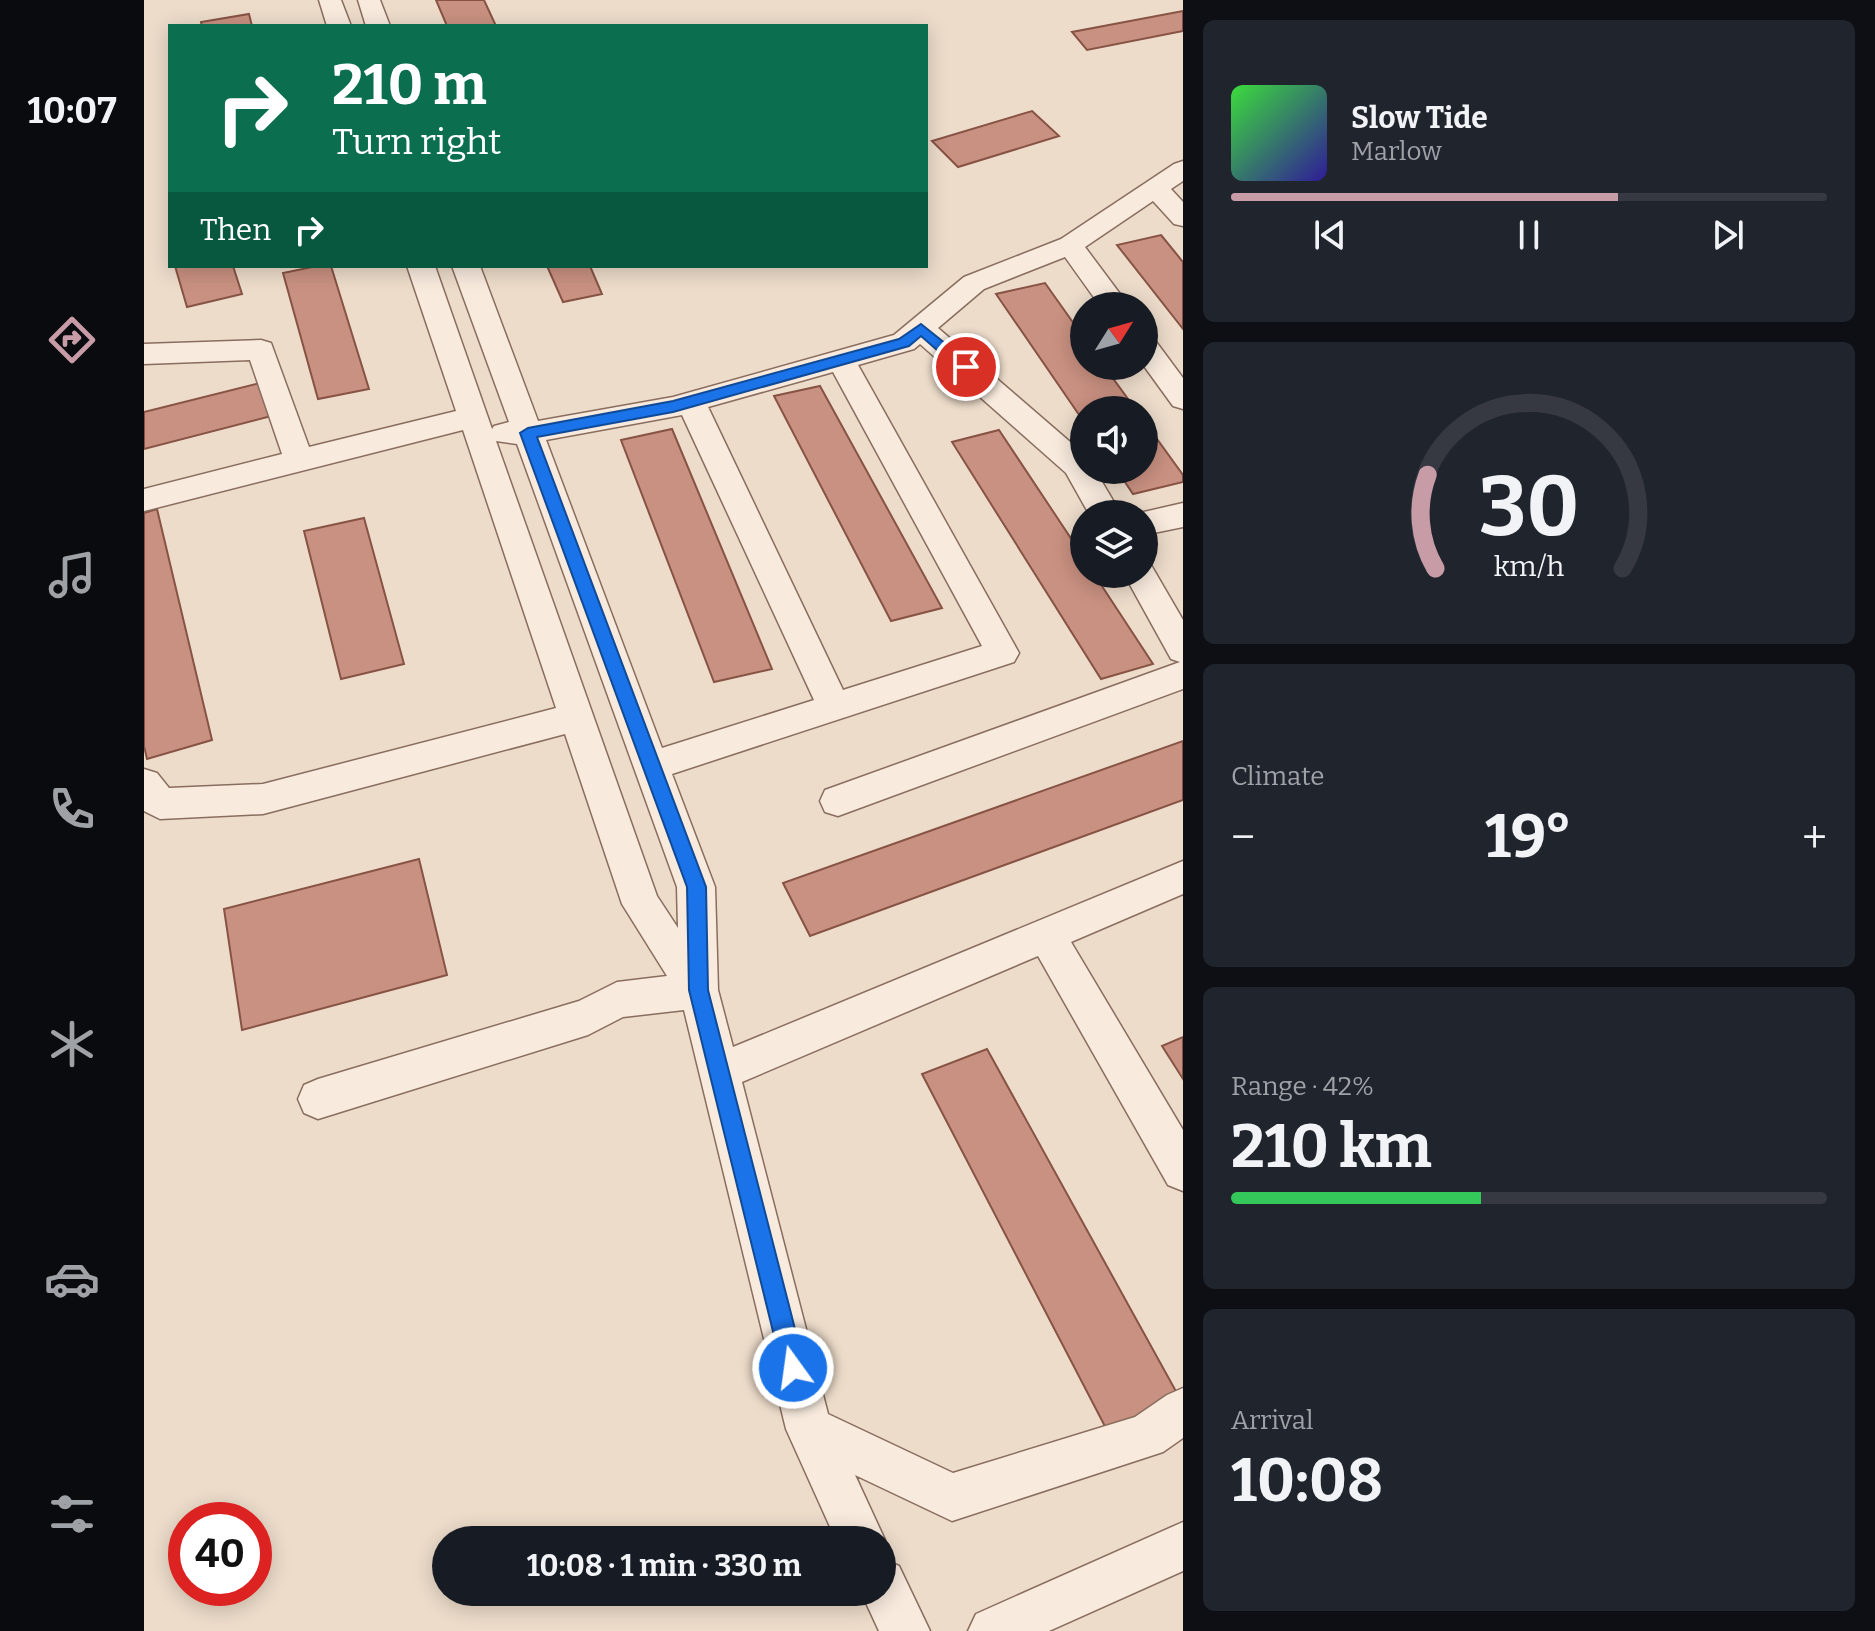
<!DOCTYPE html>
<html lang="en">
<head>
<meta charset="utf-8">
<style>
  body { margin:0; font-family:Bitter,serif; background:#20242c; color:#f1f3f6; height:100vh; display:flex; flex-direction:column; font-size:30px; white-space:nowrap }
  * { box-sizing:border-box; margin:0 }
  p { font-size:26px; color:#9ea1a6 }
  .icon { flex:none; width:44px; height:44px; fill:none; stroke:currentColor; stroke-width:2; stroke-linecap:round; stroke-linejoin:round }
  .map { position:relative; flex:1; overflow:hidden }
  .panel { display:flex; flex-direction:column; gap:20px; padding:20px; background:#0d0f14; width:692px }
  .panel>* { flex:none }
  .guide { position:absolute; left:24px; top:24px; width:760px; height:244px; border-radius:0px; box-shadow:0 4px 20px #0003; background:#0b6e4f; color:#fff; overflow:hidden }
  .needle { width:52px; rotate:53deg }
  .controls { position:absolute; left:926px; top:292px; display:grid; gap:16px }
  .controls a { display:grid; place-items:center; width:88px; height:88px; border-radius:50%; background:#171b24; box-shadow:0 4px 20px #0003; font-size:40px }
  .speed { position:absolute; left:24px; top:1502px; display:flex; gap:16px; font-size:40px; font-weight:700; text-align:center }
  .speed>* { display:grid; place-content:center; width:104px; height:104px; border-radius:50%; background:#171b24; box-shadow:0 4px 20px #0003; line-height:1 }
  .speed .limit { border:12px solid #d22; background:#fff; color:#111 }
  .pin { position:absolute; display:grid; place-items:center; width:68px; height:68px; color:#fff; margin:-34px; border:4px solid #fff; border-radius:50%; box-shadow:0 2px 8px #0007 }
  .me { position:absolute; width:88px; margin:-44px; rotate:346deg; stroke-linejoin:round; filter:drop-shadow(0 0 6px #0008) }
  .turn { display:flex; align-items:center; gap:28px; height:168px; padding:0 32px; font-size:36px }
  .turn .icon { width:104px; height:104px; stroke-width:2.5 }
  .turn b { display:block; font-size:56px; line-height:68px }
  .then { display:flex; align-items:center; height:76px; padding:0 32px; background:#0003; gap:16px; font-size:30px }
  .big { font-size:60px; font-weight:700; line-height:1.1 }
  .panel .tile { flex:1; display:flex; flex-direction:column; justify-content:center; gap:12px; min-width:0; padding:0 28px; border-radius:12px; background:#20242c }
  .panel .dial { align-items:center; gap:0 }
  .dial svg { height:208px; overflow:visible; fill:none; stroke:#363941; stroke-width:7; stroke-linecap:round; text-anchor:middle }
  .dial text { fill:#f1f3f6; stroke:none }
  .song { display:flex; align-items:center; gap:24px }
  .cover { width:96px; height:96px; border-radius:12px; background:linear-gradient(135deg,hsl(120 70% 55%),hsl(250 70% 35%)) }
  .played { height:8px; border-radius:4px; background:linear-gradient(90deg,#c89ca6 65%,#363941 65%) }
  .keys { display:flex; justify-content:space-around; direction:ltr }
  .heat { display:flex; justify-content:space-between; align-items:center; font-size:44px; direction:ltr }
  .charge { height:12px; border-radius:6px; background:linear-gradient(90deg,#34c759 42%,#363941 0) }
  .trip { position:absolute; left:288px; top:1526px; width:464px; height:80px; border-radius:40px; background:#171b24; box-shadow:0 4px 20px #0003; font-weight:700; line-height:80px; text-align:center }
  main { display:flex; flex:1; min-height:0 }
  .menu { display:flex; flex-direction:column; width:144px; justify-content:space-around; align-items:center; background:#090b0e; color:#9ea1a6 }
  .menu .icon { width:56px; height:56px }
  .menu .active { color:#c89ca6 }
  .menu b { font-size:36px; color:#f1f3f6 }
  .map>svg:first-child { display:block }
</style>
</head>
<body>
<main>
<nav class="menu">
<b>10:07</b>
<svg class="icon active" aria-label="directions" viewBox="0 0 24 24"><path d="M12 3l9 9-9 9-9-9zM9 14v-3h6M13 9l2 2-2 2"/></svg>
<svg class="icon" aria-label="music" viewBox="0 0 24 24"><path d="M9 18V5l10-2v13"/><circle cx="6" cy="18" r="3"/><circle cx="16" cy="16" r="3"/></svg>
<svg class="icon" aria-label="phone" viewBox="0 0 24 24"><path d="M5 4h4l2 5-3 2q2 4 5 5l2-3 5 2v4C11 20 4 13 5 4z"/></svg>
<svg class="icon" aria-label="climate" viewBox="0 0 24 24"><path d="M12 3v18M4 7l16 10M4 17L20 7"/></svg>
<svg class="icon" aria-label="car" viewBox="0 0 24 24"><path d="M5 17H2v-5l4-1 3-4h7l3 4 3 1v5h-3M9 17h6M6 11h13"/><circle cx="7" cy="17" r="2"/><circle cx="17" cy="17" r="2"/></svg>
<svg class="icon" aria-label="filters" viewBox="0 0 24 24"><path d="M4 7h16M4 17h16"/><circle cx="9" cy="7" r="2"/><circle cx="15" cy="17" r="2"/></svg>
</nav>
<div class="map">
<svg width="1039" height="1631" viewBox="0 0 1039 1631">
  <rect width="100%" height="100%" fill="#eddcca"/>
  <path fill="#c99181" stroke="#875345" stroke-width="2" d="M 292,0 L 340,0 L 352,26 L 303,26 Z
    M 1039,11 L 1039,31 L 943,50 L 928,32 Z
    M 105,14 L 108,26 L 58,26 L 57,22 Z
    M 888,111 L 915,136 L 814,167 L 788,141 Z
    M 1017,235 L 1039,262 L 1039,329 L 973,245 Z
    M 31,266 L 89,266 L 98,294 L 43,307 Z
    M 173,266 L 187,266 L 225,389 L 174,399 L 139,273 Z
    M 403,266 L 446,266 L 458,294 L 419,302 Z
    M 901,283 L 940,338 L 940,366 L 960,366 L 992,410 L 940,410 L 940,422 L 852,294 Z
    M 124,381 L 135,414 L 0,449 L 0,412 Z
    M 676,386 L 798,608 L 747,621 L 630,396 Z
    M 1000,421 L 1039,475 L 1039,482 L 989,494 L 973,470 L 1000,470 Z
    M 528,429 L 628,669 L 570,682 L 477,440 Z
    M 855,430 L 940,558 L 940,574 L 950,574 L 1009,664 L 957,679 L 808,442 Z
    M 13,509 L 68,740 L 3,759 L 0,746 L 0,513 Z
    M 220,518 L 260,664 L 197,679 L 160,531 Z
    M 1039,741 L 1039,800 L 666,936 L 639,883 Z
    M 275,859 L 303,975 L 98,1030 L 80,909 Z
    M 1039,1037 L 1039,1079 L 1018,1046 Z
    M 843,1049 L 1039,1404 L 967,1438 L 778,1074 Z"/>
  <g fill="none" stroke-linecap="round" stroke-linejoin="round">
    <g stroke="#896d5f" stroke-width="3">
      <path id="minor" d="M 175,0 L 197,0 L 207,26 L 183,26 Z
        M 214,0 L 236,0 L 246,26 L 222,26 Z
        M 1039,161 L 1039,181 L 1027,189 L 1039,202 L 1039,226 L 1030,224 L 1009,201 L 941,247 L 985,306 L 956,306 L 921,257 L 840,289 L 794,328 L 940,454 L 940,470 L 951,470 L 977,514 L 945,514 L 922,473 L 776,344 L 770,349 L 714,365 L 870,644 L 875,653 L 870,662 L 528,774 L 571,887 L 574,990 L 589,1047 L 1039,861 L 1039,894 L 927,942 L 1039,1130 L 1039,1191 L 1024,1185 L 894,956 L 598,1082 L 684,1414 L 809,1473 L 991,1417 L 1023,1395 L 1039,1388 L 1039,1438 L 1019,1452 L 808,1521 L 711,1475 L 741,1540 L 738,1547 L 738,1540 L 692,1540 L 642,1429 L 540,1010 L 479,1017 L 444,1035 L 174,1119 L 160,1113 L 154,1099 L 160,1085 L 174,1079 L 435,1001 L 473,982 L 523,976 L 478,904 L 421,734 L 119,814 L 16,819 L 0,811 L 0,769 L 13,773 L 25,788 L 119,784 L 412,708 L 319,430 L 0,511 L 0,489 L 138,454 L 106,360 L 0,364 L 0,344 L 117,340 L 127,343 L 165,447 L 312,411 L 263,266 L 291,266 L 348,429 L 350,426 L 365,422 L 308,266 L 336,266 L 394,421 L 529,397 L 750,335 L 820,277 L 917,239 L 1030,164 ZM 689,372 L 838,646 L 699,690 L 564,407 ZM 538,415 L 670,700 L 518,748 L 402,440 ZM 352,441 L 373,444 L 533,887 L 534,928 L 513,896 Z
        M 1000,336 L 1010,339 L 1039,378 L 1039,409 L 1029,406 L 1000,366 Z
        M 1039,503 L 1039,527 L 1000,535 L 1000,514 L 991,514 Z
        M 1000,563 L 1007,565 L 1039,620 L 1039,689 L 694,816 L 681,812 L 676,801 L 681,790 L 1036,662 L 1027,659 L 980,574 L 1000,574 Z
        M 1039,1522 L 1039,1571 L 905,1631 L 824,1631 L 832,1614 Z
        M 738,1559 L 755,1566 L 786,1631 L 735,1631 L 717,1592 L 738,1592 Z"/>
    </g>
    <use href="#minor" fill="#f8eadd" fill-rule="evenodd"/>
  </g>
  <path fill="#1a73e8" stroke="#114b97" stroke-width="2" d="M 777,324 L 827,364 L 827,371 L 817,371 L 777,336 L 765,346 L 529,412 L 393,437 L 562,887 L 564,990 L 661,1368 L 657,1376 L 649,1380 L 641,1376 L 638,1368 L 545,990 L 543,887 L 376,433 L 384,428 L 529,401 L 755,339 Z"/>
</svg>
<div class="controls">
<a><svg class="needle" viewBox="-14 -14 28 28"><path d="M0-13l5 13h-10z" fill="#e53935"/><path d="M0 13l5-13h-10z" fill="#9ea1a6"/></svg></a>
<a><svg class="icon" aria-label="sound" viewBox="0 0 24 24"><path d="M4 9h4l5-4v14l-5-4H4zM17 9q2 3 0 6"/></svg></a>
<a><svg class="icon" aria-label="layers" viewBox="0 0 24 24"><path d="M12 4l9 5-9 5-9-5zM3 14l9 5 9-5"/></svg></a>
</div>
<div class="speed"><div class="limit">40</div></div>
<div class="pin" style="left:822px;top:367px;background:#d93025"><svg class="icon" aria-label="arrive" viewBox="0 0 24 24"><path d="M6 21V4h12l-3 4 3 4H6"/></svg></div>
<svg class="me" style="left:649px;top:1368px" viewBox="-20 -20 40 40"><circle r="17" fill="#1a73e8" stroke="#fff" stroke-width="3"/><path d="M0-11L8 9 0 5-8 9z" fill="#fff"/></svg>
<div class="trip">10:08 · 1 min · 330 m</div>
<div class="guide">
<div class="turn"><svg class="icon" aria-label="right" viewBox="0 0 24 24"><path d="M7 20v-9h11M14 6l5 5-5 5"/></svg><div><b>210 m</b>Turn right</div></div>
<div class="then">Then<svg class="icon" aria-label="right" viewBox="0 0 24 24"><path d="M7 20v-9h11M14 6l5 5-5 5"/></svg></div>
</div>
</div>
<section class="panel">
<div class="tile">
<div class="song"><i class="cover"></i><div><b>Slow Tide</b><p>Marlow</p></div></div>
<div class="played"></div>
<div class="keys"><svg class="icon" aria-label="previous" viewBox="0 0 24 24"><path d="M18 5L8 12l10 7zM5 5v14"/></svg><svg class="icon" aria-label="pause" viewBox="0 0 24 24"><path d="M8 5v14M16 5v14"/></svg><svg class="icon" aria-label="next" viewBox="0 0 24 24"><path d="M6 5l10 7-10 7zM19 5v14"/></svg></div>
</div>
<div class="tile dial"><svg viewBox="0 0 100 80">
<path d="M14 69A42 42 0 1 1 86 69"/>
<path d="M14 69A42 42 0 0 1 11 33" stroke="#c89ca6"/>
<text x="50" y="56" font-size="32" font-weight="700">30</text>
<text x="50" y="72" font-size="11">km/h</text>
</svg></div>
<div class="tile"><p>Climate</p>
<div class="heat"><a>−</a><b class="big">19°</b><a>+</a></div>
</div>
<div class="tile"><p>Range · 42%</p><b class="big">210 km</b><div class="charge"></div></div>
<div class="tile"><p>Arrival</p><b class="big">10:08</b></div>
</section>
</main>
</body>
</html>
